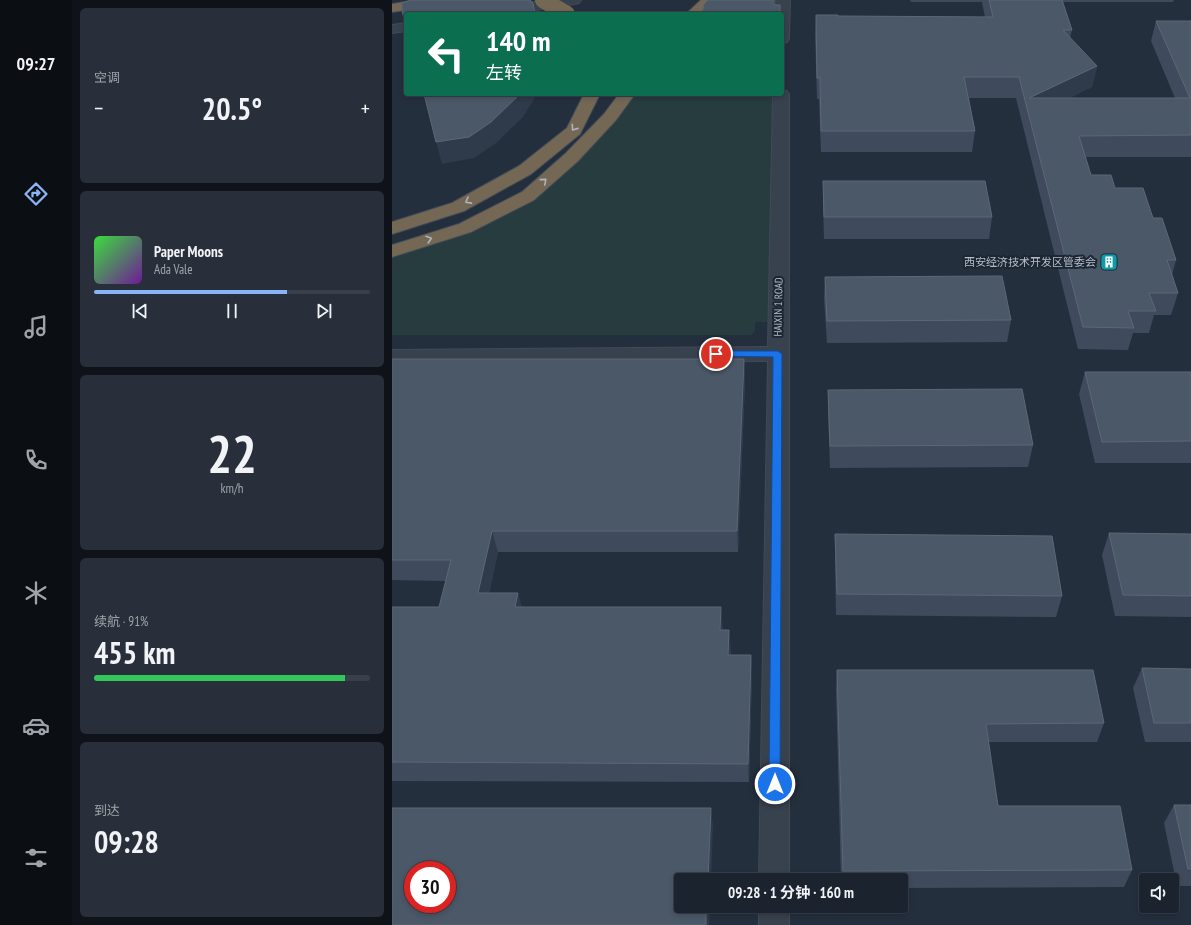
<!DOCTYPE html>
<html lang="zh">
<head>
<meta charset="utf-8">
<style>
  body { margin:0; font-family:"PT Sans Narrow","Noto Sans SC",sans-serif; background:#282f3a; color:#f1f3f6; height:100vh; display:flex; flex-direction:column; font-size:15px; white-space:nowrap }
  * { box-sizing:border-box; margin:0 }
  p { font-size:13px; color:#a0a4aa }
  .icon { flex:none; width:22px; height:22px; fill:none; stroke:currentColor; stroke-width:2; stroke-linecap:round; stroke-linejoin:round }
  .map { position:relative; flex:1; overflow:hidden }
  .details { display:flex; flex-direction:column; gap:8px; padding:8px; background:#0f1319; width:320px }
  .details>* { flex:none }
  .hud { position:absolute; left:12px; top:12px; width:380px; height:84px; border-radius:4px; box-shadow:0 2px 6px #0003,0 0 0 1px #39404a; background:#0b6e4f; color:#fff; overflow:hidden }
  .buttons { position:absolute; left:747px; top:873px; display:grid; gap:8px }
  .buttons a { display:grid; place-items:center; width:40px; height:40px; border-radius:4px; background:#1b232e; box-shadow:0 2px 6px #0003,0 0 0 1px #39404a; font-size:20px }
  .speed { position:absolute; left:12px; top:861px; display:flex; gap:8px; font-size:20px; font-weight:700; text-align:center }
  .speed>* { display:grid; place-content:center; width:52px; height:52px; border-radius:50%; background:#1b232e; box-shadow:0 2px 6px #0003,0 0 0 1px #39404a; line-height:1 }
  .speed .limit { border:6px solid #d22; background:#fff; color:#111 }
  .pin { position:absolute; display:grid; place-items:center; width:34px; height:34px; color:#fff; margin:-17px; border:2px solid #fff; border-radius:50%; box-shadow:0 1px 4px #0007 }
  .me { position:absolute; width:44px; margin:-22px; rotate:0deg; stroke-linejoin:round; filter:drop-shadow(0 0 3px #0008) }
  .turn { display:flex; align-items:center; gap:14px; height:84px; padding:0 16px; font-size:18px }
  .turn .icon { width:52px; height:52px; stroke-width:2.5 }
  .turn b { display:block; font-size:28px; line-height:34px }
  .big { font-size:30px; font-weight:700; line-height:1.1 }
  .details .card { flex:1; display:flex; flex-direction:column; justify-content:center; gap:6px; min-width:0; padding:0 14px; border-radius:6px; background:#282f3a }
  .details .dial { align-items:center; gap:0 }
  .dial b { font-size:52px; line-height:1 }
  .song { display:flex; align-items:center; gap:12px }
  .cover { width:48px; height:48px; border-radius:6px; background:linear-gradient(135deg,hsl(120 70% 55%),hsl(280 70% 35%)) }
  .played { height:4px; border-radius:2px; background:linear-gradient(90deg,#8ab4f8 70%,#39404a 70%) }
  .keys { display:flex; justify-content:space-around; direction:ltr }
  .heat { display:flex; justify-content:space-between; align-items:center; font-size:22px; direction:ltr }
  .charge { height:6px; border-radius:3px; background:linear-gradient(90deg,#34c759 91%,#39404a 0) }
  .trip { position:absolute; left:282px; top:873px; width:234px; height:40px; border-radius:4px; background:#1b232e; box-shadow:0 2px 6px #0003,0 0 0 1px #39404a; font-weight:700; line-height:40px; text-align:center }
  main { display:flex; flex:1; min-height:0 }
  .dock { display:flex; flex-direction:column; width:72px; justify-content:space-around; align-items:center; background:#0b0e12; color:#a0a4aa }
  .dock .icon { width:28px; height:28px }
  .dock .selected { color:#8ab4f8 }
  .dock b { font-size:18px; color:#f1f3f6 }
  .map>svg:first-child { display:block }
</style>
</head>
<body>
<main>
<nav class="dock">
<b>09:27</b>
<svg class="icon selected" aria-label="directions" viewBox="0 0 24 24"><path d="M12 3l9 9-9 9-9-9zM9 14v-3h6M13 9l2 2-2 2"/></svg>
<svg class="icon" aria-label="music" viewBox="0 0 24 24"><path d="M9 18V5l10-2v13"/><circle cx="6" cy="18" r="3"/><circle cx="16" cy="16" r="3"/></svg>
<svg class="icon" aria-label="phone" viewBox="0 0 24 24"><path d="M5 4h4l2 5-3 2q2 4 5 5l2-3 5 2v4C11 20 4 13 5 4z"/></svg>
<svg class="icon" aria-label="climate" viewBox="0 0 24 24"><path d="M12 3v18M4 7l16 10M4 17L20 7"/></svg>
<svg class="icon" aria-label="car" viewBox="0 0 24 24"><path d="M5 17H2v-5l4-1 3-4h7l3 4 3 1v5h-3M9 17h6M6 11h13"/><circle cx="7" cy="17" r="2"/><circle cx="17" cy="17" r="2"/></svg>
<svg class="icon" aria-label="filters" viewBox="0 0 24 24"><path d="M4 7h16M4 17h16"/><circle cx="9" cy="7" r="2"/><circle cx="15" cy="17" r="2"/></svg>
</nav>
<section class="details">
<div class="card"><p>空调</p>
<div class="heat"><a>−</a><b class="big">20.5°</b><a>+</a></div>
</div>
<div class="card">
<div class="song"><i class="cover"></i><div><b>Paper Moons</b><p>Ada Vale</p></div></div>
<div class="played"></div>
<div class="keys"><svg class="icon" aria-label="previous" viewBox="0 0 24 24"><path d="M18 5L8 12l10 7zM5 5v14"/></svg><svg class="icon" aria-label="pause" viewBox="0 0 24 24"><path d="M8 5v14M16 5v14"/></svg><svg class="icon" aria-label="next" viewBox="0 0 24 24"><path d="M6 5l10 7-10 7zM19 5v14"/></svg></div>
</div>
<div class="card dial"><b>22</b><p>km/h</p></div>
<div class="card"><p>续航 · 91%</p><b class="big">455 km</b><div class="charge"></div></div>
<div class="card"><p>到达</p><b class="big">09:28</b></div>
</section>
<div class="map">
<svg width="799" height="925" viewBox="0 0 799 925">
  <rect width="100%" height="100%" fill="#242f3e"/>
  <path fill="#263c3f" d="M 238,94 L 381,94 L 381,322 L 363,322 L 363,331 L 359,335 L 0,335 L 0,253 L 47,238 L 151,187 Z"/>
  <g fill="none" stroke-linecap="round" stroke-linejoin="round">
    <g stroke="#414a57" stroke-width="2">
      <path id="minor" d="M 154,0 L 189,0 L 187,3 L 182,4 L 118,14 L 83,14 L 85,11 L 90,10 Z
        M 384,0 L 398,0 L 397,39 L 395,42 L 390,43 L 390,14 L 383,14 Z
        M 14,23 L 14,31 L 0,33 L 0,25 Z
        M 390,90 L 395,91 L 397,94 L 397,880 L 367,880 L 376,361 L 0,364 L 0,350 L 376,347 L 381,94 L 390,94 Z
        M 367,906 L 397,906 L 397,925 L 367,925 Z"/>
    </g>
    <g stroke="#434c59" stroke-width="2">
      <path id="highway" d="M 25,0 L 60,0 L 58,3 L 53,4 L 0,12 L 0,4 Z
        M 309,0 L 325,0 L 310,14 L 294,14 Z
        M 192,94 L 208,94 L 188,134 L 139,174 L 72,211 L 0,234 L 0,222 L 60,203 L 127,166 L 175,128 Z
        M 227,94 L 243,94 L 224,120 L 186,161 L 142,200 L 79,232 L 0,257 L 0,245 L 67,224 L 130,192 L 174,153 L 212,114 Z"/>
    </g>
    <use href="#minor" fill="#38414e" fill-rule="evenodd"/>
    <use href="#highway" fill="#746855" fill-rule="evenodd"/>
    <g stroke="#434c59" stroke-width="17" stroke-linecap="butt">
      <path id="highway-bridge" d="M 151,0 L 175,14"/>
    </g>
    <use href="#highway-bridge" stroke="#746855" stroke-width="16"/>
  </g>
  <path fill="#3f4b5c" d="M 518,0 L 782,0 L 781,2 L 671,2 L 680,30 L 678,38 L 705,66 L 700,87 L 676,98 L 783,98 L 759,41 L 764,21 L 799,21 L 799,157 L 693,157 L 699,175 L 723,188 L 761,218 L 784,260 L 780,275 L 786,293 L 779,315 L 762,315 L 757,333 L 741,333 L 736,350 L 686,349 L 624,98 L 577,98 L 583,131 L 580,152 L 429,152 L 427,99 L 425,99 L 423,35 L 424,15 L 446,16 L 593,17 L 590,2 L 519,2 Z
    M 431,181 L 600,217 L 597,239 L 432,239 L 431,202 Z
    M 433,277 L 619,320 L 615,342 L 435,343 L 432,299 Z
    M 0,359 L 352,359 L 353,381 L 346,552 L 106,552 L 97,593 L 130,607 L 331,630 L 337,630 L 339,655 L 359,655 L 360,675 L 357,782 L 0,781 L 0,607 L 47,607 L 54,581 L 0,580 Z
    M 693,372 L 799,372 L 799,463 L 703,463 L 687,394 Z
    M 436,390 L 641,445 L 636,467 L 438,468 L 436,412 Z
    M 717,533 L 799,534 L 799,617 L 723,616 L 710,555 Z
    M 443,534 L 670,596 L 664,617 L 444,615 L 443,556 Z
    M 750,668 L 799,669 L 799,742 L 753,742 L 741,688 Z
    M 445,670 L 712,723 L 705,742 L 596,742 L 606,806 L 740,870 L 732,887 L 509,888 L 509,880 L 449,880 L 444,689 Z
    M 782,805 L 799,805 L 799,886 L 785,886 L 772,823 Z"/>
  <path fill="#2f3b4b" d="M 705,66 L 700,87 L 638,118 L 637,98 Z
    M 128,94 L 145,94 L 131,117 L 104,143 L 82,158 L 50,164 L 44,142 Z
    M 352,359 L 353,381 L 346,552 L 345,531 Z
    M 100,531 L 106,552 L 93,614 L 86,593 Z
    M 126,593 L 132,614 L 123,607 Z
    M 329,607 L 331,628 L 330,650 L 328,630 Z
    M 337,630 L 339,650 L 338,675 L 336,655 Z
    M 359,655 L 360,675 L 357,782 L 356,764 Z
    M 319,808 L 321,826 L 319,880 L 316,880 Z
    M 314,906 L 318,906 L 317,925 L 314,925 Z"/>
  <path fill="#4b5868" stroke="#5c6777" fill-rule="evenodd" d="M 19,0 L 138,0 L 141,3 L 143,14 L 14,14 L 14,26 L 10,11 L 10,3 Z
    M 316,0 L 382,0 L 382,5 L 388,5 L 388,14 L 310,14 L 312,4 Z
    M 597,0 L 670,0 L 680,30 L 671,30 L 705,66 L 637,98 L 798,98 L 764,21 L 799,21 L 799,135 L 687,136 L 699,175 L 719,175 L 723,188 L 751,188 L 761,218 L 770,218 L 784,260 L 775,260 L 786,293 L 757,293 L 764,311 L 736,311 L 742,328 L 691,327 L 627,77 L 572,77 L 583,131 L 429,131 L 428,78 L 425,78 L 424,15 L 446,15 L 446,16 L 601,17 Z
    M 32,94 L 128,94 L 99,122 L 77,137 L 44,142 Z
    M 431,181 L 593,181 L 600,217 L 432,217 Z
    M 610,276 L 619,320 L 435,321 L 433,277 Z
    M 0,359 L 352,359 L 345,531 L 100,531 L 86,593 L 126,593 L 123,607 L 329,607 L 328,630 L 337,630 L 336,655 L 359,655 L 356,764 L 0,762 L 0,607 L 47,607 L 59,560 L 0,560 Z
    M 693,372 L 799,372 L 799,441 L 710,442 Z
    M 630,389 L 641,445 L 438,446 L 436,390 Z
    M 717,533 L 799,534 L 799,596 L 731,595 Z
    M 443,534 L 660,536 L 670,596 L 445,594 Z
    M 750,668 L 799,669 L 799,723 L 762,723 Z
    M 445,670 L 701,670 L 712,723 L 594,724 L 606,806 L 728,806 L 740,870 L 451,871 Z
    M 782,805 L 799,805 L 799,869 L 796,869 Z
    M 0,808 L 319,808 L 316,880 L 289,880 L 289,906 L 314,906 L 314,925 L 0,925 ZM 21,870 L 55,870 L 55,904 L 21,904 Z"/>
  <defs><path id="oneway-chevron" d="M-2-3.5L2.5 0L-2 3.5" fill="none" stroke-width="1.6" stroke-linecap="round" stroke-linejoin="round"/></defs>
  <g stroke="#aeb4bd">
    <use href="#oneway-chevron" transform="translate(182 128) rotate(125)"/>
    <use href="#oneway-chevron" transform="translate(152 181) rotate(-41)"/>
    <use href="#oneway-chevron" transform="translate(76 201) rotate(151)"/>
    <use href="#oneway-chevron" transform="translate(37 239) rotate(-17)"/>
  </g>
  <path fill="#1a73e8" stroke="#114b97" d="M 324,351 L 386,351 L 390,354 L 388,784 L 387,788 L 383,790 L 379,788 L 377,784 L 381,357 L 321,356 L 320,354 L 321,352 Z"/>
  <defs>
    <g id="building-square" transform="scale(0.9)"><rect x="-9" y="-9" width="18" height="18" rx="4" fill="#0f9aa8" stroke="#1d2633"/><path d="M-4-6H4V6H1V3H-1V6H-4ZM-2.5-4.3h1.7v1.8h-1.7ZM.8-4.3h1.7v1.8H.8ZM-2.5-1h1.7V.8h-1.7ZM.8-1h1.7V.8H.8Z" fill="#fff"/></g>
  </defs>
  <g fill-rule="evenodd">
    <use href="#building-square" x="717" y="262"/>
  </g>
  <g text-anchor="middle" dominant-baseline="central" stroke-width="4" stroke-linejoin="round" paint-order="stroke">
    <g font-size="11" fill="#b4bcc9" stroke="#1d2633" text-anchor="end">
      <text x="704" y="262">西安经济技术开发区管委会</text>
    </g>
    <g font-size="11" fill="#b4bcc9" stroke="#1d2633">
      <text transform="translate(386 307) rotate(-89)">HAIXIN 1 ROAD</text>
    </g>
  </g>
</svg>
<div class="buttons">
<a><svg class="icon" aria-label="sound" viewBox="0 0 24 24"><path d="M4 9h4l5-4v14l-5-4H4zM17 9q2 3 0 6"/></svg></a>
</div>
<div class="speed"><div class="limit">30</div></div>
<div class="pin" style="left:324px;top:354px;background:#d93025"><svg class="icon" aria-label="arrive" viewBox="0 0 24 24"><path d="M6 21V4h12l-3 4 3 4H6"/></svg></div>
<svg class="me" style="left:383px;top:784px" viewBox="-20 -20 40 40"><circle r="17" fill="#1a73e8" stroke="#fff" stroke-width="3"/><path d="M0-11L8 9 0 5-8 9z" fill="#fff"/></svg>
<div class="trip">09:28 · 1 分钟 · 160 m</div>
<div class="hud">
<div class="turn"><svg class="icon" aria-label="left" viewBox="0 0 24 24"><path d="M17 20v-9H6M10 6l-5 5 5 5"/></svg><div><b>140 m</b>左转</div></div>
</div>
</div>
</main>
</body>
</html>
